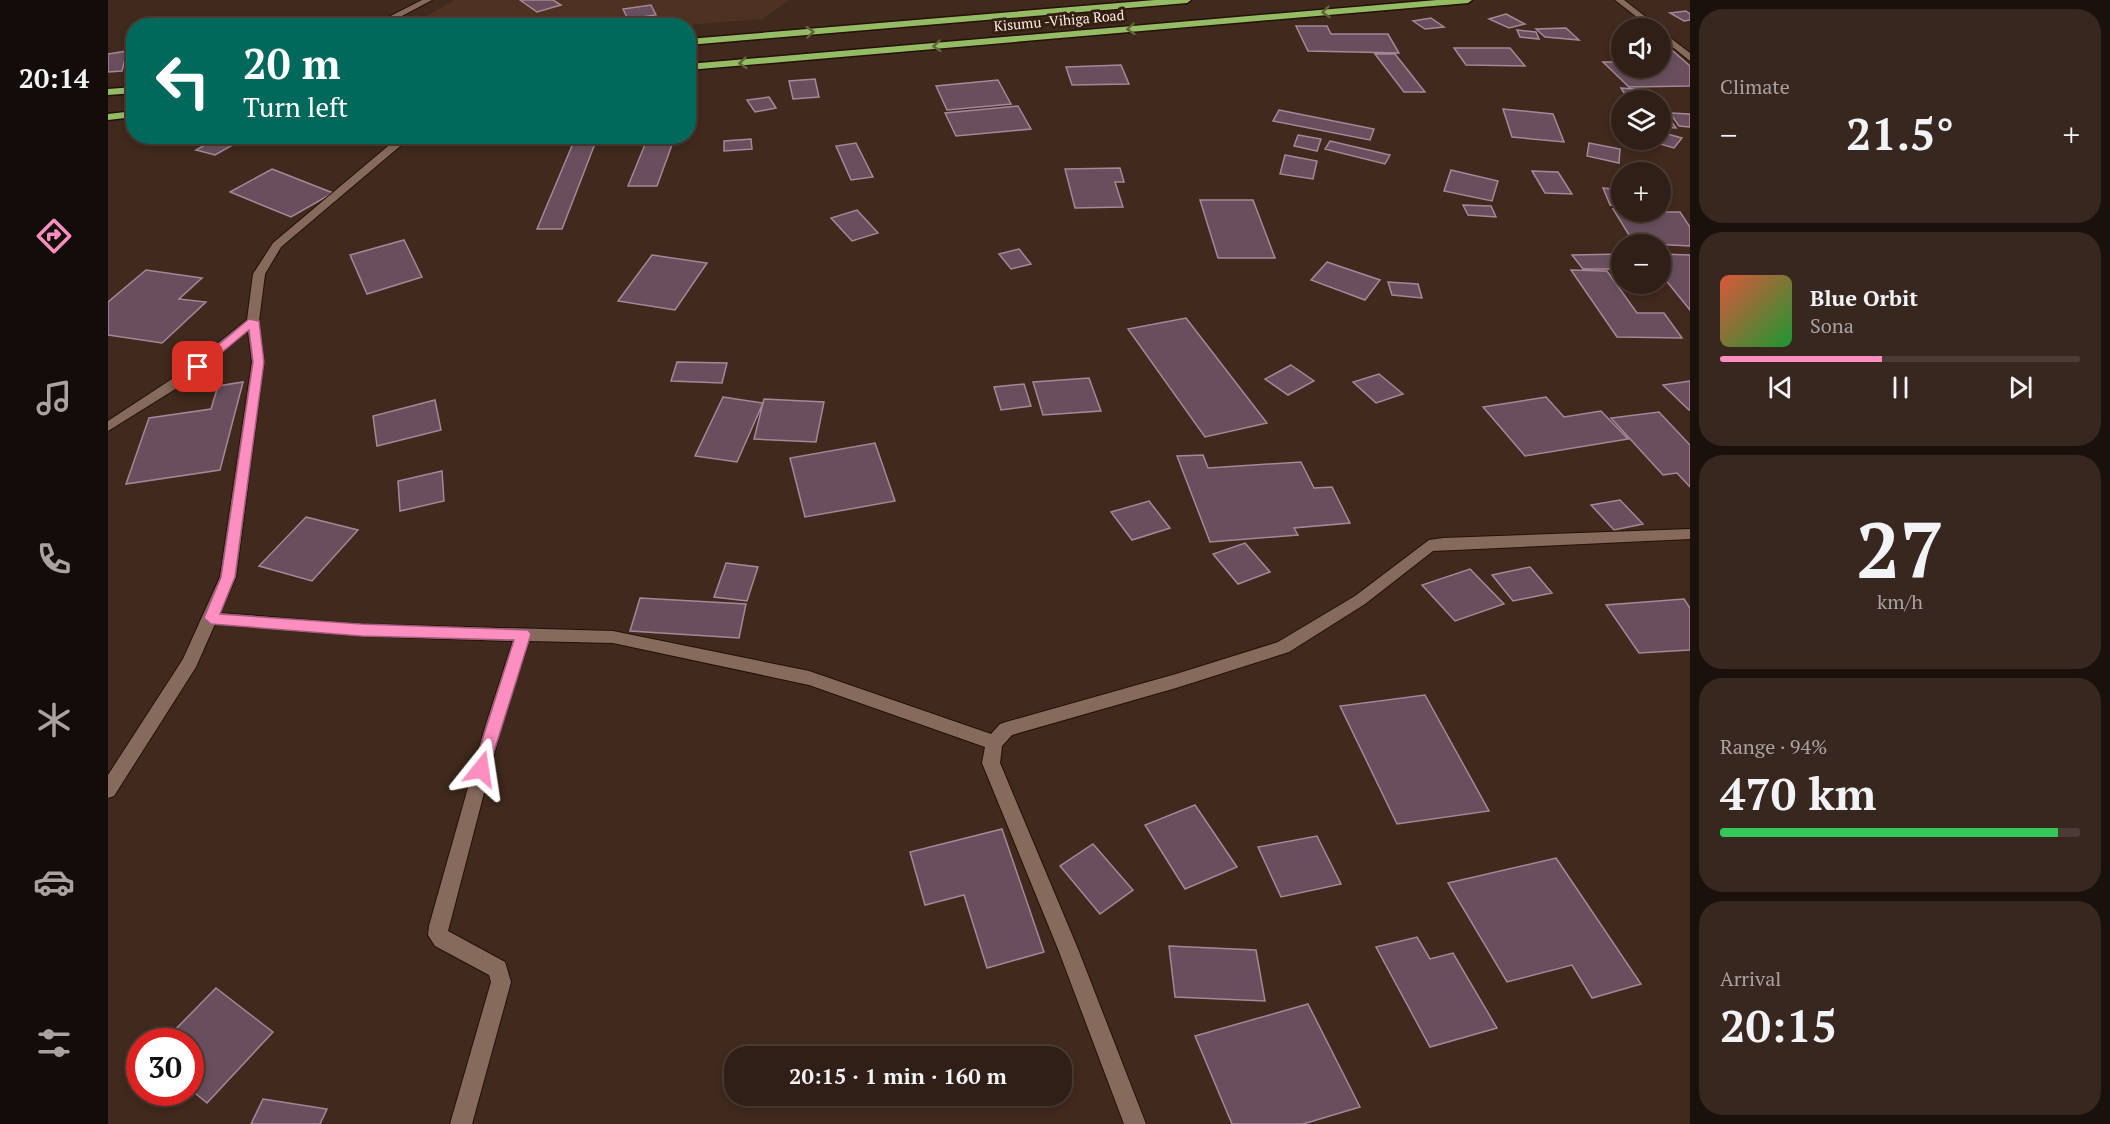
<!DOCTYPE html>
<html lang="en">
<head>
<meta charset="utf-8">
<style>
  body { margin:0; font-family:"PT Serif",serif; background:#38271f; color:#f1f3f6; height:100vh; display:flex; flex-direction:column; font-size:22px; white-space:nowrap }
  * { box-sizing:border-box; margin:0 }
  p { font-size:20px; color:#a8a2a1 }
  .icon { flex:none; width:33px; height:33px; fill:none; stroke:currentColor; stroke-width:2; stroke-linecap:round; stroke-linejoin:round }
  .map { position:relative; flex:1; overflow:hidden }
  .drawer { display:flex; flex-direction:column; gap:9px; padding:9px; background:#1a110c; width:420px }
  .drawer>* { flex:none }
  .banner { position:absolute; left:18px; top:18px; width:570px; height:126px; border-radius:24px; box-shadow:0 3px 9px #0003,0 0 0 2px #4b3d35; background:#00695c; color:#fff; overflow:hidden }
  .tools { position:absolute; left:1503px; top:18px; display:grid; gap:12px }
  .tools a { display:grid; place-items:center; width:60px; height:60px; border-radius:50%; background:#301f16; box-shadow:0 3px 9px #0003,0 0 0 2px #4b3d35; font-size:30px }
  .speed { position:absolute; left:18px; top:1028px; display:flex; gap:12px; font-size:30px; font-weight:700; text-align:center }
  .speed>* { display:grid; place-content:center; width:78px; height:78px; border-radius:50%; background:#301f16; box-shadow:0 3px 9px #0003,0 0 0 2px #4b3d35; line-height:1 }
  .speed .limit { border:9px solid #d22; background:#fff; color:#111 }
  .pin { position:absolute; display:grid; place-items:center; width:51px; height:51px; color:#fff; margin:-26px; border-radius:12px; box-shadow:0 3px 9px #0006 }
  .me { position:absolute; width:66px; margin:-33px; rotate:15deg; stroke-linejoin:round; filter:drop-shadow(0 0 4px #0008) }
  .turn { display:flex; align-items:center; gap:21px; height:126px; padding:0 18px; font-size:27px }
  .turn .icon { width:78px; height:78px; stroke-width:2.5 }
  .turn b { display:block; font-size:42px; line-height:51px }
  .big { font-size:45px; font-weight:700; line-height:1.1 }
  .drawer .card { flex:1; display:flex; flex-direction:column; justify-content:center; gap:9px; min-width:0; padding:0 21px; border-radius:24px; background:#38271f }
  .drawer .dial { align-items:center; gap:0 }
  .dial b { font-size:78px; line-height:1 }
  .song { display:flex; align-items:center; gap:18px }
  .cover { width:72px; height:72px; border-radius:9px; background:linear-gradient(135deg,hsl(10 70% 55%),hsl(130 70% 35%)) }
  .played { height:6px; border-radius:3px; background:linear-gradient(90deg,#fd8ec0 45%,#4b3d35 45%) }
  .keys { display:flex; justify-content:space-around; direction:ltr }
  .heat { display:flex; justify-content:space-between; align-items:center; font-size:33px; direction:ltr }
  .charge { height:9px; border-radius:4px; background:linear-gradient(90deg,#34c759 94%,#4b3d35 0) }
  .trip { position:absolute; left:616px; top:1046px; width:348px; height:60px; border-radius:24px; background:#301f16; box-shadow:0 3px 9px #0003,0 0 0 2px #4b3d35; font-weight:700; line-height:60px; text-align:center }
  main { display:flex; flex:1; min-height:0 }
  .menu { display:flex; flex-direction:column; width:108px; justify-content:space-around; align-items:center; background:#130c09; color:#a8a2a1 }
  .menu .icon { width:42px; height:42px }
  .menu .selected { color:#fd8ec0 }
  .menu b { font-size:27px; color:#f1f3f6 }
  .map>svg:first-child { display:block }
</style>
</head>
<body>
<main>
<nav class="menu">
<b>20:14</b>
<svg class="icon selected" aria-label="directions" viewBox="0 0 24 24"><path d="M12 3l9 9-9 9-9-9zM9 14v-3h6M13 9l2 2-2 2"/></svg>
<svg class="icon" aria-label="music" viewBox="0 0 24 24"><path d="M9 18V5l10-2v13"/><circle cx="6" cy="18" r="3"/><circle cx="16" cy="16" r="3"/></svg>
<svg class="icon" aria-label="phone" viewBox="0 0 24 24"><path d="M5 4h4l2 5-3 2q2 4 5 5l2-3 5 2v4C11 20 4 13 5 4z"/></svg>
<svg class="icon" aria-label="climate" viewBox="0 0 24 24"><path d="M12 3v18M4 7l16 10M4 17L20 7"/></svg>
<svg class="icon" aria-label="car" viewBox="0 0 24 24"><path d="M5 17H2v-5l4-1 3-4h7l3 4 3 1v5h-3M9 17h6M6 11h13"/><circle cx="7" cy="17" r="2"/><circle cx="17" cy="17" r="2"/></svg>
<svg class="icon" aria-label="filters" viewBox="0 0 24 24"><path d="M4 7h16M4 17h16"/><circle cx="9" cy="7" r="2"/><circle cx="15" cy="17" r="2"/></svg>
</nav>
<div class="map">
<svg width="1582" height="1124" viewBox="0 0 1582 1124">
  <rect width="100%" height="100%" fill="#40291d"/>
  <path fill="#4e3121" d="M 347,0 L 681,0 L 655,19 L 577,25 L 300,26 Z"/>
  <path fill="#694f5d" stroke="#a58898" stroke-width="1.5" d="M 412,0 L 445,0 L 453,5 L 429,12 Z
    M 543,5 L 548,15 L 520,19 L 515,9 Z
    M 1578,11 L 1582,14 L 1582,20 L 1576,21 L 1562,13 Z
    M 1398,14 L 1417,24 L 1401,28 L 1381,19 Z
    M 1323,18 L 1336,27 L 1317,29 L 1305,21 Z
    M 1188,26 L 1219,26 L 1223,34 L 1280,34 L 1291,53 L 1200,51 Z
    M 1458,28 L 1471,40 L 1437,37 L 1428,29 Z
    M 1409,30 L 1428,32 L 1431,39 L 1412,37 Z
    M 1346,48 L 1402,48 L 1417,66 L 1358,65 Z
    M 19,51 L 14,71 L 0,72 L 0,54 Z
    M 1552,51 L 1565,51 L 1582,66 L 1582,86 L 1521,87 L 1495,62 L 1514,62 L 1514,68 L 1552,68 Z
    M 1267,54 L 1287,54 L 1317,92 L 1296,92 Z
    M 1013,65 L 1021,84 L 964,85 L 958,67 Z
    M 707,79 L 711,97 L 685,99 L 681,81 Z
    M 890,80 L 903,104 L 839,110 L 828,86 Z
    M 1513,88 L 1541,90 L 1549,100 L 1521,100 Z
    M 661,97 L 668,108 L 647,112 L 639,100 Z
    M 910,106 L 923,129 L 848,136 L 837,113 Z
    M 1552,106 L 1568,128 L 1552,127 Z
    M 1395,109 L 1445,114 L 1456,142 L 1404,137 Z
    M 1171,110 L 1266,129 L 1262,140 L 1165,121 Z
    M 1562,113 L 1582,114 L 1582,127 L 1571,126 Z
    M 1552,132 L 1574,138 L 1566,148 L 1538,140 L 1552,140 Z
    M 1190,135 L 1213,139 L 1209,151 L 1186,146 Z
    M 111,137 L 130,142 L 107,155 L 88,150 Z
    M 643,139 L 644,149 L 616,151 L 616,141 Z
    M 466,141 L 488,141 L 454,229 L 429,229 Z
    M 1222,141 L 1282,155 L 1277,164 L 1217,149 Z
    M 538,142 L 565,142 L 549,186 L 520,186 Z
    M 748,143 L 765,177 L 743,180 L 728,146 Z
    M 1481,143 L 1512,149 L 1511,163 L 1479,156 Z
    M 1177,155 L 1209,161 L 1205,179 L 1172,174 Z
    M 1012,168 L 1016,182 L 1007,182 L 1015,207 L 967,208 L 957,169 Z
    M 164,169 L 225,193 L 183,217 L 122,192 Z
    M 1343,170 L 1390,181 L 1384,201 L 1336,191 Z
    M 1424,171 L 1450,172 L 1464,194 L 1437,193 Z
    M 1495,188 L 1514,190 L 1514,206 L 1502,205 Z
    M 1092,200 L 1145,200 L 1167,258 L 1110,258 Z
    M 1355,205 L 1383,206 L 1388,217 L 1360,215 Z
    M 1505,209 L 1514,209 L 1514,212 L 1572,212 L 1582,227 L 1582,246 L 1526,243 Z
    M 749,210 L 770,233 L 744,241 L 723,218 Z
    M 296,240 L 314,277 L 259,294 L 242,255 Z
    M 911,249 L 923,264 L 903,269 L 891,254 Z
    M 1514,254 L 1514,269 L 1475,269 L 1464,255 Z
    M 1552,254 L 1582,255 L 1582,310 L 1552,273 Z
    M 544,255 L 599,263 L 567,310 L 510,301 Z
    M 1219,262 L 1272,280 L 1257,300 L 1203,280 Z
    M 38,270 L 94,278 L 71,299 L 98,302 L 54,343 L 0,335 L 0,302 Z
    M 1463,270 L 1499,271 L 1529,313 L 1556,313 L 1574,338 L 1509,337 Z
    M 1280,282 L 1310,284 L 1314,298 L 1284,295 Z
    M 1078,318 L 1159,423 L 1097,437 L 1020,329 Z
    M 569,362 L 619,363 L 614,383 L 563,381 Z
    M 1183,365 L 1206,381 L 1180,395 L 1157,379 Z
    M 1271,374 L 1295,394 L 1268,403 L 1245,382 Z
    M 981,378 L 993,411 L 935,415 L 925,382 Z
    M 1582,381 L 1582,410 L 1581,410 L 1555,385 Z
    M 135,382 L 112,470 L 18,484 L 41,418 L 103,409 L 110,386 Z
    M 916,384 L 923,406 L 893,410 L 886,387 Z
    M 615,397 L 655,403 L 629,462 L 587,456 Z
    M 1438,397 L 1456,417 L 1493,411 L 1520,439 L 1417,456 L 1375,407 Z
    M 656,399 L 716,402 L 708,442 L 646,439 Z
    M 327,400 L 333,430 L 269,446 L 265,416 Z
    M 1551,412 L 1582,445 L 1582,487 L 1569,473 L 1555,475 L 1503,418 Z
    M 767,443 L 787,501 L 697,517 L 682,458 Z
    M 1095,455 L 1100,468 L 1193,462 L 1206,488 L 1224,487 L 1242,523 L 1186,528 L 1190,535 L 1102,542 L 1069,456 Z
    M 334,471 L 336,501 L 292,511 L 290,481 Z
    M 1512,500 L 1535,524 L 1506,530 L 1483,505 Z
    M 1041,501 L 1062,528 L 1024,540 L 1003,512 Z
    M 198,517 L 250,530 L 204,581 L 151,566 Z
    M 1137,543 L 1162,572 L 1130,584 L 1105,554 Z
    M 618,563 L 650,567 L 639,601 L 606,597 Z
    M 1422,567 L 1444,593 L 1405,601 L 1384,575 Z
    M 1362,569 L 1396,604 L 1347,621 L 1314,585 Z
    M 532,598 L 638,604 L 631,638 L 522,631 Z
    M 1576,599 L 1582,608 L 1582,650 L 1531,653 L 1498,605 Z
    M 1317,695 L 1381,811 L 1289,824 L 1232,706 Z
    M 1087,805 L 1129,867 L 1077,889 L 1037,825 Z
    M 894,829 L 936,952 L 879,968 L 856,895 L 817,905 L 802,852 Z
    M 1209,836 L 1233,884 L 1173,897 L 1150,847 Z
    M 985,844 L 1025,890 L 992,914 L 952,866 Z
    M 1448,858 L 1533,984 L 1484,998 L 1464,965 L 1399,982 L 1340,883 Z
    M 1309,937 L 1322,959 L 1345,953 L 1389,1028 L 1322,1047 L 1268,947 Z
    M 1061,946 L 1148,950 L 1157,1001 L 1067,997 Z
    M 108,988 L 165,1032 L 99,1103 L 82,1089 L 82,1041 L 56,1041 Z
    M 1200,1004 L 1252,1107 L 1195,1124 L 1124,1124 L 1087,1036 Z
    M 155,1099 L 219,1109 L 212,1124 L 143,1124 Z"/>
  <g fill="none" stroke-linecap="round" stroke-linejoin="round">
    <g stroke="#261106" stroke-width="2">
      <path id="minor" d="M 1507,0 L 1516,0 L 1552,28 L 1543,28 Z
        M 1552,30 L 1582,53 L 1582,61 L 1552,37 Z
        M 292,136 L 304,136 L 173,247 L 157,274 L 151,321 L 156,362 L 128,577 L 112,613 L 253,624 L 505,631 L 701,671 L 883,734 L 892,724 L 898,722 L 1068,674 L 1170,642 L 1247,596 L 1321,540 L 1335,538 L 1582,529 L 1582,539 L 1325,551 L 1257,604 L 1181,652 L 1068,688 L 904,735 L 894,746 L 892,763 L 970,949 L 1038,1124 L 1016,1124 L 950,949 L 874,763 L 877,747 L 701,685 L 505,643 L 421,641 L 394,724 L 340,931 L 397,962 L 403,982 L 364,1124 L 342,1124 L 383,982 L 381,975 L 327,946 L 320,935 L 321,926 L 378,724 L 405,641 L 253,636 L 107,624 L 88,667 L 6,796 L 0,798 L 0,775 L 75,659 L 112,577 L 144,362 L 140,331 L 77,383 L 0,431 L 0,421 L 67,377 L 139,320 L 145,274 L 165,243 Z"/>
    </g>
    <g stroke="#261106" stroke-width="2">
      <path id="tertiary" d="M 314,0 L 324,0 L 275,26 L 263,26 Z"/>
    </g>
    <g stroke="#261106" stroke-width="3">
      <path id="trunk" d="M 1047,0 L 1083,0 L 1079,3 L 580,45 L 580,39 Z
        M 1329,0 L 1364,0 L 1360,3 L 580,70 L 580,64 Z
        M 26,87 L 26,93 L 0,95 L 0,89 Z
        M 26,111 L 26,117 L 0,120 L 0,114 Z"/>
    </g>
    <use href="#minor" fill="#866b5d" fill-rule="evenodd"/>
    <use href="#tertiary" fill="#866b5d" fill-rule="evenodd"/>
    <use href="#trunk" fill="#94bc65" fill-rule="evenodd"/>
  </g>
  <defs><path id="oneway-chevron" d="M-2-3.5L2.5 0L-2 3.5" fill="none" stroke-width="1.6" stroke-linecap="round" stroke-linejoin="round" transform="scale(1.5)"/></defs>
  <g stroke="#606638">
    <use href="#oneway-chevron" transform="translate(1218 12) rotate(175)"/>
    <use href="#oneway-chevron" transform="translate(1023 29) rotate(175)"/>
    <use href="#oneway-chevron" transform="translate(702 32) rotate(-5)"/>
    <use href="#oneway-chevron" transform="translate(829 46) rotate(175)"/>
    <use href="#oneway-chevron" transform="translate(635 63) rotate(175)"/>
  </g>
  <path fill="#fd8ec0" stroke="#a45c7d" stroke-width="1.5" d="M 141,319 L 151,321 L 156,362 L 127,577 L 112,614 L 253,624 L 420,630 L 423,634 L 379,774 L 368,774 L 365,769 L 406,640 L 253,636 L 103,624 L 96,618 L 113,577 L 145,362 L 141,330 L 94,369 L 84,367 Z"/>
  <g text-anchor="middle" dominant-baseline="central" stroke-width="6" stroke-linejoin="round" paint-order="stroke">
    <g font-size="14" fill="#fdeee6" stroke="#351f13">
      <text transform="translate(951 20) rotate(-5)">Kisumu -Vihiga Road</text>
    </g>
  </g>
</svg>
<div class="tools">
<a><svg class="icon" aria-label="sound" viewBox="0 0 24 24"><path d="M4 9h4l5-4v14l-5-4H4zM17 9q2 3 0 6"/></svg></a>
<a><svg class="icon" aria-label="layers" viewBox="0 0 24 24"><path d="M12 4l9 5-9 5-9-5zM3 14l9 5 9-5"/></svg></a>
<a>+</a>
<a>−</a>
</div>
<div class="speed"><div class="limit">30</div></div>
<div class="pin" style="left:90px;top:367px;background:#d93025"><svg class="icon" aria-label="arrive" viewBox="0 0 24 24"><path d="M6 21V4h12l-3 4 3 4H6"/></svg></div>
<svg class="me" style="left:373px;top:769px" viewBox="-20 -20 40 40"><path d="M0-17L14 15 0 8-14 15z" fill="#fd8ec0" stroke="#fff" stroke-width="4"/></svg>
<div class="trip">20:15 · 1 min · 160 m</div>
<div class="banner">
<div class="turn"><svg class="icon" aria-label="left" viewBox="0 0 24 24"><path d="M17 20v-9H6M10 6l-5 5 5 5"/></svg><div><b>20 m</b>Turn left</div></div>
</div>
</div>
<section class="drawer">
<div class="card"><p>Climate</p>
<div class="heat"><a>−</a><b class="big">21.5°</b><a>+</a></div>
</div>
<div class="card">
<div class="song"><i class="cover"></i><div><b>Blue Orbit</b><p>Sona</p></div></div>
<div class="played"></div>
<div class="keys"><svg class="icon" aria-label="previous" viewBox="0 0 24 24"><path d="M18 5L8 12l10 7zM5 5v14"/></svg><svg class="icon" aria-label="pause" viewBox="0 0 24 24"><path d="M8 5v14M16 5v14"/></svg><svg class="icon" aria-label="next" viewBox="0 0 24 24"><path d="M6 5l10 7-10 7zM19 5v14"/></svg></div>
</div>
<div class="card dial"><b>27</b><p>km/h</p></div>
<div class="card"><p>Range · 94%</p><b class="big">470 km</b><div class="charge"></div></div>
<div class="card"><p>Arrival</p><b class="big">20:15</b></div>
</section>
</main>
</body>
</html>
